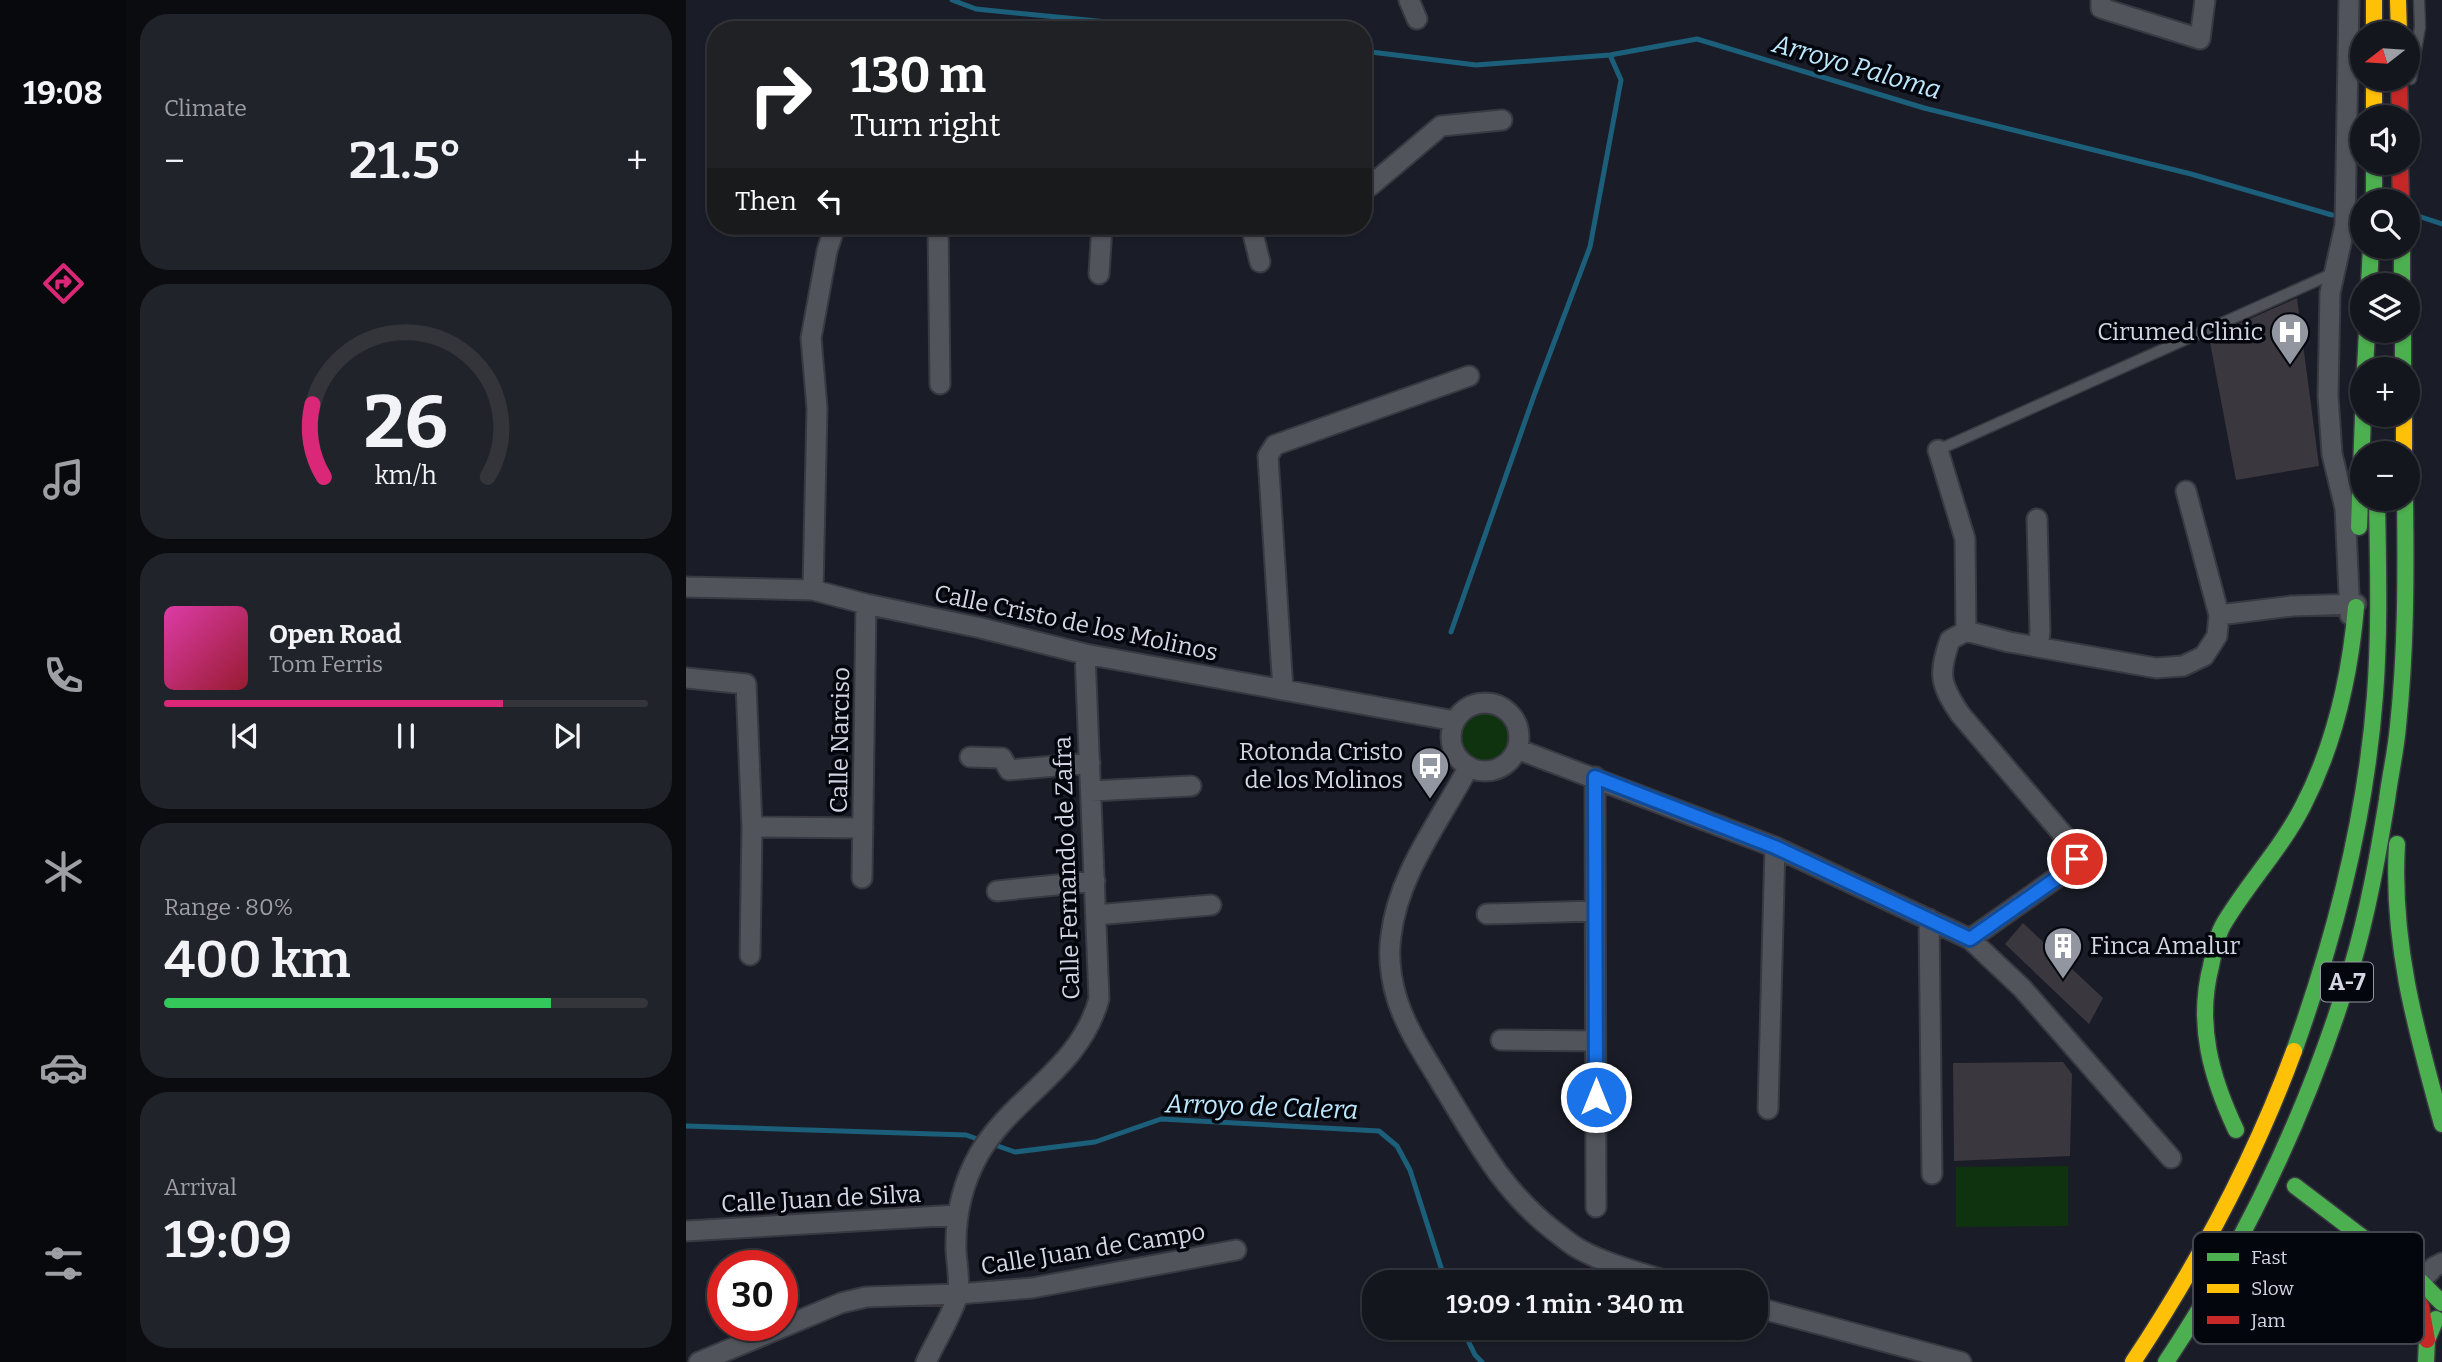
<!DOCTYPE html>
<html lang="en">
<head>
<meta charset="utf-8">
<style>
  body { margin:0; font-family:Bitter,serif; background:#21232a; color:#f1f3f6; height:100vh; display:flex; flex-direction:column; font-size:26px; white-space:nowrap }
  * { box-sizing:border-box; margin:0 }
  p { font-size:23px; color:#9d9fa4 }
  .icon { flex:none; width:38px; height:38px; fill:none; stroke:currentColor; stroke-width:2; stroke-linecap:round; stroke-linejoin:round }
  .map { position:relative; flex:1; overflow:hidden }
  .side { display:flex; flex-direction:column; gap:14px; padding:14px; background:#0b0c10; width:560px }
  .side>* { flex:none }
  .guide { position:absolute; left:21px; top:21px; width:665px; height:214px; border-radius:28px; box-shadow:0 2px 5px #0004,0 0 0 2px #33353b; background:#202124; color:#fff; overflow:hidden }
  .needle { width:46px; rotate:253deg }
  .controls { position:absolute; left:1664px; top:21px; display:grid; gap:14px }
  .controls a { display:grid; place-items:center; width:70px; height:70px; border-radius:50%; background:#14161d; box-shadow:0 2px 5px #0004,0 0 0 2px #33353b; font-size:35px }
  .speed { position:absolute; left:21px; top:1250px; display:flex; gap:14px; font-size:35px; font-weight:700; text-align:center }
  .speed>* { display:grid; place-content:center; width:91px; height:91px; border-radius:50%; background:#14161d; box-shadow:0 2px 5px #0004,0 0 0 2px #33353b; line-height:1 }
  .speed .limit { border:10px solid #d22; background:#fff; color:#111 }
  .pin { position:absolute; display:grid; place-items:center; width:60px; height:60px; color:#fff; margin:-30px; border:4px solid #fff; border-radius:50%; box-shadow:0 2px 7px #0007 }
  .me { position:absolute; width:77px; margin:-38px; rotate:0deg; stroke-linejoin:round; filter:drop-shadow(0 0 5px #0008) }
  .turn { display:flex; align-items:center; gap:24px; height:147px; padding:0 28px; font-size:32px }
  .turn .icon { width:91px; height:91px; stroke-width:2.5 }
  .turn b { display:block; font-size:49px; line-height:60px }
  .then { display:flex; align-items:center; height:66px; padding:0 28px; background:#0003; gap:14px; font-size:26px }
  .big { font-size:52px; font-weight:600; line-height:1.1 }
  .side .widget { flex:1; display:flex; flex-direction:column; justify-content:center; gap:10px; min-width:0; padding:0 24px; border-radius:28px; background:#21232a }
  .side .dial { align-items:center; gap:0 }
  .dial svg { height:182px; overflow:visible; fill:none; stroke:#33353b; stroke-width:7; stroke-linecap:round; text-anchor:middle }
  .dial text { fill:#f1f3f6; stroke:none }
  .song { display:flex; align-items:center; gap:21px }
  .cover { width:84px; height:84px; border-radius:10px; background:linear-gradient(135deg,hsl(320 70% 55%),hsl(350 70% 35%)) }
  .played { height:7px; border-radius:4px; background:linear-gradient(90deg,#db2777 70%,#33353b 70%) }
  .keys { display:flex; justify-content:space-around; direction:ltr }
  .heat { display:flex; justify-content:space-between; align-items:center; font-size:38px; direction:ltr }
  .charge { height:10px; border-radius:5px; background:linear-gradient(90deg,#34c759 80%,#33353b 0) }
  .trip { position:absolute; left:676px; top:1270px; width:406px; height:70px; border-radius:28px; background:#14161d; box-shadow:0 2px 5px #0004,0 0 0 2px #33353b; font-weight:600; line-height:70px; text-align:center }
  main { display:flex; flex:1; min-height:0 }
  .tab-bar { display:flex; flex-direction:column; width:126px; justify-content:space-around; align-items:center; background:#08090c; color:#9d9fa4 }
  .tab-bar .icon { width:49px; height:49px }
  .tab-bar .current { color:#db2777 }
  .tab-bar b { font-size:32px; color:#f1f3f6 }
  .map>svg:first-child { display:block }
</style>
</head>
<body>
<main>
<nav class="tab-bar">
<b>19:08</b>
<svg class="icon current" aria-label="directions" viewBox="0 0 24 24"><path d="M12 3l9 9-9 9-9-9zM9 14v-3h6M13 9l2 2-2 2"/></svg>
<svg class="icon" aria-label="music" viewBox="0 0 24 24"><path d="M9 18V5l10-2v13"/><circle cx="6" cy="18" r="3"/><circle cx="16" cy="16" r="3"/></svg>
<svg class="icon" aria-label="phone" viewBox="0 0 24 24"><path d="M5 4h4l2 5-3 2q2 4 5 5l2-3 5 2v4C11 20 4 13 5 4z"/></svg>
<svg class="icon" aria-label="climate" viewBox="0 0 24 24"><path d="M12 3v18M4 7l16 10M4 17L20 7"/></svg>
<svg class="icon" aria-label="car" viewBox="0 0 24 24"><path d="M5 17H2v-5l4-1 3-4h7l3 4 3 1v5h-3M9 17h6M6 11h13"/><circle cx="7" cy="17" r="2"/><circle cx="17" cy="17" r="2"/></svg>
<svg class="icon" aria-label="filters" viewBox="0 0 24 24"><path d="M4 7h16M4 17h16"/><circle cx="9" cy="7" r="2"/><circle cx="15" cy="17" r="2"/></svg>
</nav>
<section class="side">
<div class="widget"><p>Climate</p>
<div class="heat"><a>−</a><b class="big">21.5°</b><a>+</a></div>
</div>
<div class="widget dial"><svg viewBox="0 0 100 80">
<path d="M14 69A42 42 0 1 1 86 69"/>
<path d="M14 69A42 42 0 0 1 9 37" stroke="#db2777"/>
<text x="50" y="56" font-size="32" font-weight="700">26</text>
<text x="50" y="72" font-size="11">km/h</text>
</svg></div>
<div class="widget">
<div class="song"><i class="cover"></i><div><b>Open Road</b><p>Tom Ferris</p></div></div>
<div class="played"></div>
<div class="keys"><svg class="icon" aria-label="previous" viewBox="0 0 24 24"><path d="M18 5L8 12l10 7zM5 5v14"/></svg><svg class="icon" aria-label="pause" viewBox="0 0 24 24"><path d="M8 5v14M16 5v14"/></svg><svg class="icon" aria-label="next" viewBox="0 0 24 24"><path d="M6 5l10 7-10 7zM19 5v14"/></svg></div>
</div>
<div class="widget"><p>Range · 80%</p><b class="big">400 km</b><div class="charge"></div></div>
<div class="widget"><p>Arrival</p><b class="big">19:09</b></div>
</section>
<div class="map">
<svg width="1756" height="1362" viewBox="0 0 1756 1362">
  <rect width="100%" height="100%" fill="#1a1d27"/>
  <path fill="#0f330f" d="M776 738a24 24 0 1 1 48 0a24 24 0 1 1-48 0Z
    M 1382,1166 L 1382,1226 L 1270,1227 L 1270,1167 Z"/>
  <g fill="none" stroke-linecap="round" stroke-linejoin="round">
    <path stroke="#1c5f7a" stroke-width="5" d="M 266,0 L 290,9 L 503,30
      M 677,51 L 790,65 L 924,55 L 1011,39 L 1238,108 L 1505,174 L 1646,215
      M 1735,217 L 1756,224
      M 765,632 L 849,393 L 904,247 L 935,80 L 924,55
      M 0,1126 L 280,1135 L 297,1141
      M 306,1144 L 329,1152 L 409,1142 L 475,1119 L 693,1131 L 711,1146 L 724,1170 L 760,1283
      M 776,1328 L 789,1355 L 796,1362"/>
  </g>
  <path fill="#3a373e" d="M 1611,298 L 1633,466 L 1550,480 L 1523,337 Z
    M 1337,923 L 1417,998 L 1403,1024 L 1319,944 Z
    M 1377,1062 L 1386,1074 L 1384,1156 L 1268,1161 L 1267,1063 Z"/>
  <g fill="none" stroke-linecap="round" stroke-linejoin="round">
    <g stroke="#383941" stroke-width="13">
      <path id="lane" d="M 1725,79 L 1734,27 L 1733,0
        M 1252,450 L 1648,273"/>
    </g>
    <g stroke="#383941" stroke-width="23">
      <path id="street" d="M 723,0 L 731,19
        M 1415,0 L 1415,8 L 1514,39 L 1519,0
        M 1663,0 L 1659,225 L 1644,293 L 1642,396 L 1646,454 L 1659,508 L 1664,615
        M 677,188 L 684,186 L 755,126 L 816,120
        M 252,226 L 254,384
        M 565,226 L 574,262
        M 413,274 L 416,226
        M 1252,450 L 1279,539 L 1280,631
        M 1351,519 L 1354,632 L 1352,647
        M 0,587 L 127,590 L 180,604 L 295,628 L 399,654 L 769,721
        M 127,590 L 131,408 L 125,338 L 141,251 L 149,226
        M 1533,615 L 1606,606 L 1670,604
        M 0,678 L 60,684 L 66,827 L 64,955
        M 597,690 L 582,456 L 589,445 L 783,376
        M765 737a34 34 0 1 1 68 0a34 34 0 1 1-68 0Z
        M 831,749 L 1089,847 L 1284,939 L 1336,988 L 1485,1158
        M 284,757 L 316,758 L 323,770 L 404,763
        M 782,768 C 754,821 712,874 705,936 C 702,956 705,979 711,999 C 721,1031 741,1059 758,1088 C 791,1142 816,1190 867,1230 C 875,1236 884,1244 893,1249 C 922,1265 956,1273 988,1283
        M 909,777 L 910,1207
        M 405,791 L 505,786
        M 66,827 L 177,828
        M 176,878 L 180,604
        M 311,891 L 409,881
        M 801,914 L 909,911
        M 410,915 L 525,905
        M 1243,919 L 1246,1174
        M 1284,939 L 1383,869 L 1391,859 L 1386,845 L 1274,714 C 1254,684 1252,674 1264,640 L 1280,631 L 1323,642 L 1470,668 L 1497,666 L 1518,656 L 1531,636 L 1533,615 L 1500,491
        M 815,1040 L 909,1041
        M 1082,1109 L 1089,847
        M 0,1231 L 272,1215
        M 1729,1288 L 1748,1267 L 1756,1263
        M 1069,1307 L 1275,1362
        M 13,1362 L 155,1303 L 180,1297 L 272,1294 L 346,1288 L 550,1250
        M 240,1362 C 248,1344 268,1312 272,1294 C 274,1281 271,1265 270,1251 C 269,1217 276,1184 293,1154 C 327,1096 394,1069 413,999 L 399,654"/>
    </g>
    <g stroke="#383941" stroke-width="19">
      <path id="fast" d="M 1688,163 L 1688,201
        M 1716,247 L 1716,285
        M 1683,285 L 1685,247
        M 1717,331 L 1717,369
        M 1679,369 L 1681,331
        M 1673,527 L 1677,415
        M 1711,844 C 1705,943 1730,1030 1756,1124
        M 1608,1051 C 1649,937 1680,817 1689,695 C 1694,630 1692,564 1691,499
        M 1550,1130 C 1525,1077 1510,1024 1525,966 C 1528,952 1530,937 1537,925 C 1561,884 1595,849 1617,806 C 1649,744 1664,676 1670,607
        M 1609,1186 L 1734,1281 L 1756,1303
        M 1480,1362 C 1561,1240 1624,1106 1666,966 C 1682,912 1692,855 1701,800 C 1704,775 1710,751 1712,726 C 1720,651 1720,575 1719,499
        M 1740,1362 L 1741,1340 L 1750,1319"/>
    </g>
    <g stroke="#383941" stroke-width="19">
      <path id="slow" d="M 1688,0 L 1688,33
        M 1712,0 L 1713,33
        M 1688,79 L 1688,117
        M 1718,415 L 1718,453
        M 1447,1362 C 1512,1264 1567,1162 1608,1051"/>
    </g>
    <g stroke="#383941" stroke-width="19">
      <path id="jam" d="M 1713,79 L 1714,117
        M 1714,163 L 1715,201
        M 1722,1277 L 1735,1307 L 1741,1340"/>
    </g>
    <use href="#lane" stroke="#52545c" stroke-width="10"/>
    <use href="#street" stroke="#52545c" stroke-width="19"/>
    <use href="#fast" stroke="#4caf50" stroke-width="16"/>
    <use href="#slow" stroke="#ffc107" stroke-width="16"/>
    <use href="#jam" stroke="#c62828" stroke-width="16"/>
  </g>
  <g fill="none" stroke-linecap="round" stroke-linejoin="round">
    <g stroke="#114b97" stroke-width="18">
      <path id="route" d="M 910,1097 L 909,777 L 1089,847 L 1284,939 L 1384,869 L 1391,859"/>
    </g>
    <use href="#route" stroke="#1a73e8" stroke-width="12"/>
  </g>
  <defs>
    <g id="hospital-pin" transform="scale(2.0125)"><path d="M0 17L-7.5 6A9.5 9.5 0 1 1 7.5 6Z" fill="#9296a1" stroke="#04060d"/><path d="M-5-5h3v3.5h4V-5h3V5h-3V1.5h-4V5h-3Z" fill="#fff"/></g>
    <g id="bus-pin" transform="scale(2.0125)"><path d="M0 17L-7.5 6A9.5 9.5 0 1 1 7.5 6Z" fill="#9296a1" stroke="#04060d"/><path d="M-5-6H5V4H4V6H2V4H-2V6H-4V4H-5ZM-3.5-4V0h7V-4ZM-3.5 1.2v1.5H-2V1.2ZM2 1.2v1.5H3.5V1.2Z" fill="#fff"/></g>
    <g id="building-pin" transform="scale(2.0125)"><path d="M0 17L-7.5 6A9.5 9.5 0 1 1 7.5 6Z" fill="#9296a1" stroke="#04060d"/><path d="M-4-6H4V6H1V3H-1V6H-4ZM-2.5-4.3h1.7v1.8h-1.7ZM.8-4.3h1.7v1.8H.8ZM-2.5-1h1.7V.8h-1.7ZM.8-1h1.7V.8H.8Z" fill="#fff"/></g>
  </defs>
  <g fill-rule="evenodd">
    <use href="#hospital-pin" x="1604" y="332"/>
    <use href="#bus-pin" x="744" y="766"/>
    <use href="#building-pin" x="1377" y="946"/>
  </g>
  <g text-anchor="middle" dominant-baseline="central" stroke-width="7" stroke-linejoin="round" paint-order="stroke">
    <rect fill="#04060d" stroke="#9498a3" stroke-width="2" x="1635" y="962.5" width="52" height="39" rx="5"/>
    <g font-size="23" font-weight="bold" fill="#d2d7e3">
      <text x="1661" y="982">A-7</text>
    </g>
    <g font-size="24" fill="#d2d7e3" stroke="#04060d" text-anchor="end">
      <text x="1577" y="332">Cirumed Clinic</text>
      <text x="717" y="752">Rotonda Cristo<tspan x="717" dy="28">de los Molinos</tspan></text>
      <text x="1404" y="946" text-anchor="start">Finca Amalur</text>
    </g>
    <g font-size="24" fill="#d2d7e3" stroke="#04060d">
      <text transform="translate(390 623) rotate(12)">Calle Cristo de los Molinos</text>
      <text transform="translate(154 740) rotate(-89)">Calle Narciso</text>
      <text transform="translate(381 868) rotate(-92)">Calle Fernando de Zafra</text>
      <text transform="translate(135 1199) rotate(-3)">Calle Juan de Silva</text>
      <text transform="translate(407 1249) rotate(-9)">Calle Juan de Campo</text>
    </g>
    <g font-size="26" font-style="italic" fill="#bde8fe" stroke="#04060d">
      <text transform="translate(1171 67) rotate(16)">Arroyo Paloma</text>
      <text transform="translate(576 1107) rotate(2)">Arroyo de Calera</text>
    </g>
  </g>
  <rect x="1507" y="1232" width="231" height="112" rx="10" fill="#04060d" stroke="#42454d" stroke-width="2"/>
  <rect x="1521" y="1253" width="32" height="8" fill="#4caf50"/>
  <rect x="1521" y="1284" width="32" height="9" fill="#ffc107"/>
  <rect x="1521" y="1316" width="32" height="8" fill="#c62828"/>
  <g font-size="19" fill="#d2d7e3">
    <text x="1565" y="1264">Fast</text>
    <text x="1565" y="1295">Slow</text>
    <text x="1565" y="1327">Jam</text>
  </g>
</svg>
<div class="controls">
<a><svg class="needle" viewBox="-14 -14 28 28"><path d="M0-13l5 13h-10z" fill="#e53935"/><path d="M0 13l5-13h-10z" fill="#9d9fa4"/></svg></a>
<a><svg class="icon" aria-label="sound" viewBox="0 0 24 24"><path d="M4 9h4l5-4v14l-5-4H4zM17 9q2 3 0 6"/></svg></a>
<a><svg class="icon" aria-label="search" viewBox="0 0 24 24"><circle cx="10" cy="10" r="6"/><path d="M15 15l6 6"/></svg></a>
<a><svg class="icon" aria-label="layers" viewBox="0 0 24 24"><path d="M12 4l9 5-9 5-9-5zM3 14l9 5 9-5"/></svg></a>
<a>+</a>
<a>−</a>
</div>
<div class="speed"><div class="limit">30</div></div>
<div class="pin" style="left:1391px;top:859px;background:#d93025"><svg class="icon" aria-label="arrive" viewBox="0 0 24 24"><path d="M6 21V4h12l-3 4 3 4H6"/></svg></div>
<svg class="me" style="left:910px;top:1097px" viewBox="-20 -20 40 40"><circle r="17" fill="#1a73e8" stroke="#fff" stroke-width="3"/><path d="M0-11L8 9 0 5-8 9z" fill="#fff"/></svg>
<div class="trip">19:09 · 1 min · 340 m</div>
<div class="guide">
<div class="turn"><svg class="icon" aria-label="right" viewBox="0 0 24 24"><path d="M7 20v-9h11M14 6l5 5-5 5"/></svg><div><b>130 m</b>Turn right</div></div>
<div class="then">Then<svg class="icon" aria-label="left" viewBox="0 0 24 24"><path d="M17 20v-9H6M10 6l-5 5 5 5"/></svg></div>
</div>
</div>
</main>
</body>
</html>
